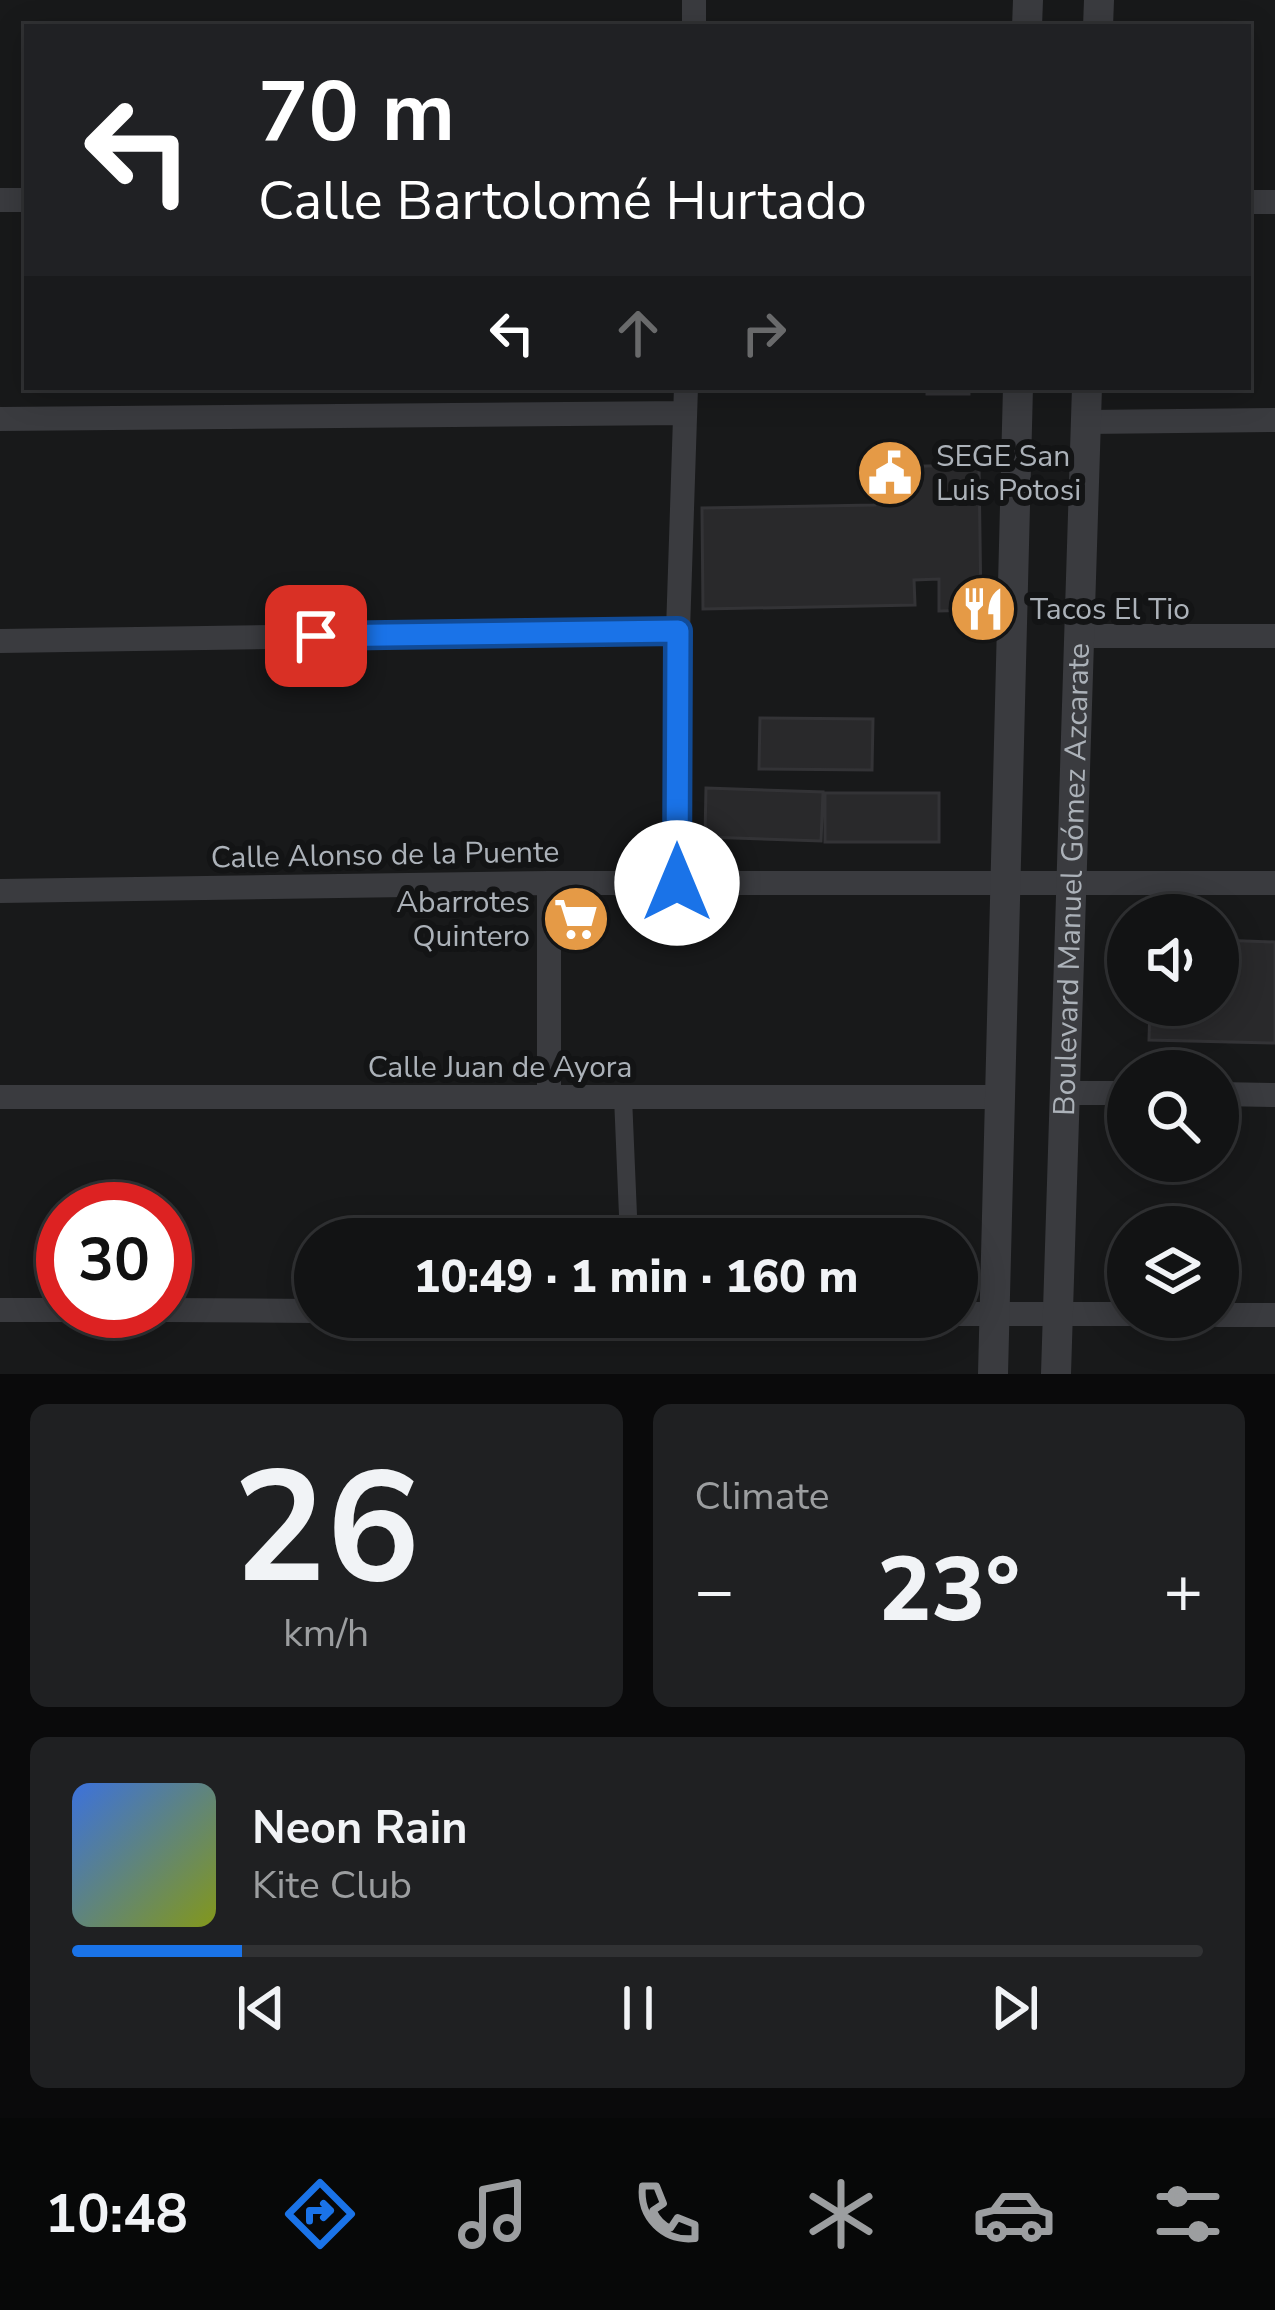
<!DOCTYPE html>
<html lang="en">
<head>
<meta charset="utf-8">
<style>
  body { margin:0; font-family:"Nunito Sans",sans-serif; background:#1f2022; color:#f1f3f6; height:100vh; display:flex; flex-direction:column; font-size:45px; white-space:nowrap }
  * { box-sizing:border-box; margin:0 }
  p { font-size:39px; color:#9c9ea0 }
  .icon { flex:none; width:66px; height:66px; fill:none; stroke:currentColor; stroke-width:2; stroke-linecap:round; stroke-linejoin:round }
  .map { position:relative; height:1374px; overflow:hidden }
  .side { display:flex; flex-direction:column; gap:30px; padding:30px; background:#0a0a0b; flex:1 }
  .side>* { flex:none }
  .hud { position:absolute; left:24px; top:24px; width:1227px; height:366px; border-radius:0px; box-shadow:0 6px 30px #0003,0 0 0 3px #313234; background:#202124; color:#fff; overflow:hidden }
  .buttons { position:absolute; left:1107px; top:894px; display:grid; gap:24px }
  .buttons a { display:grid; place-items:center; width:132px; height:132px; border-radius:50%; background:#121314; box-shadow:0 6px 30px #0003,0 0 0 3px #313234; font-size:60px }
  .speed { position:absolute; left:36px; top:1182px; display:flex; gap:24px; font-size:60px; font-weight:700; text-align:center }
  .speed>* { display:grid; place-content:center; width:156px; height:156px; border-radius:50%; background:#121314; box-shadow:0 6px 30px #0003,0 0 0 3px #313234; line-height:1 }
  .speed .limit { border:18px solid #d22; background:#fff; color:#111 }
  .pin { position:absolute; display:grid; place-items:center; width:102px; height:102px; color:#fff; margin:-51px; border-radius:24px; box-shadow:0 6px 18px #0006 }
  .me { position:absolute; width:132px; margin:-66px; rotate:0deg; stroke-linejoin:round; filter:drop-shadow(0 0 9px #0008) }
  .turn { display:flex; align-items:center; gap:42px; height:252px; padding:0 36px; font-size:54px }
  .turn .icon { width:156px; height:156px; stroke-width:2.5 }
  .turn b { display:block; font-size:84px; line-height:102px }
  .lanes { display:flex; align-items:center; height:114px; padding:0 36px; background:#0003; justify-content:center; gap:60px; direction:ltr }
  .lanes .off { opacity:.35 }
  .big { font-size:90px; font-weight:800; line-height:1.1 }
  .side .card { flex:1; display:flex; flex-direction:column; justify-content:center; gap:18px; min-width:0; padding:0 42px; border-radius:18px; background:#1f2022 }
  .side .dial { align-items:center; gap:0 }
  .dial b { font-size:156px; line-height:1 }
  .song { display:flex; align-items:center; gap:36px }
  .cover { width:144px; height:144px; border-radius:18px; background:linear-gradient(135deg,hsl(220 70% 55%),hsl(70 70% 35%)) }
  .played { height:12px; border-radius:6px; background:linear-gradient(90deg,#1a73e8 15%,#313234 15%) }
  .keys { display:flex; justify-content:space-around; direction:ltr }
  .heat { display:flex; justify-content:space-between; align-items:center; font-size:66px; direction:ltr }
  .side .tiles { flex:1; display:grid; gap:30px; grid-template-columns:1fr 1fr }
  .card:last-child { grid-column:span 2 }
  .trip { position:absolute; left:294px; top:1218px; width:684px; height:120px; border-radius:60px; background:#121314; box-shadow:0 6px 30px #0003,0 0 0 3px #313234; font-weight:800; line-height:120px; text-align:center }
  .tabs { display:flex; height:192px; justify-content:space-around; align-items:center; background:#070808; color:#9c9ea0 }
  .tabs .icon { width:84px; height:84px }
  .tabs .current { color:#1a73e8 }
  .tabs b { font-size:54px; color:#f1f3f6 }
  .map>svg:first-child { display:block }
</style>
</head>
<body>
<div class="map">
<svg width="1275" height="1374" viewBox="0 0 1275 1374">
  <rect width="100%" height="100%" fill="#18191a"/>
  <path fill="#29292b" stroke="#333336" stroke-width="3" d="M 927,387 L 969,387 L 969,394 L 927,394 Z
    M 979,465 L 981,610 L 939,611 L 939,579 L 914,580 L 915,605 L 703,609 L 702,508 L 875,505 L 875,467 Z
    M 760,718 L 873,719 L 872,770 L 759,769 Z
    M 706,788 L 823,792 L 821,841 L 705,837 Z
    M 825,793 L 939,793 L 939,842 L 825,842 Z
    M 1218,940 L 1275,942 L 1275,1043 L 1149,1040 L 1150,1005 L 1218,1005 Z"/>
  <g fill="none" stroke-linecap="round" stroke-linejoin="round">
    <path stroke="#3a3b3f" stroke-width="18" d="M 623,1097 L 629,1239"/>
    <path stroke="#3a3b3f" stroke-width="24" d="M 694,27 L 694,0
      M 0,200 L 27,200
      M 1248,202 L 1275,202
      M 0,419 L 685,413
      M 1086,422 L 1275,420
      M 1079,636 L 1275,636
      M 0,641 L 678,631
      M 677,883 L 678,631 L 686,387
      M 0,891 L 549,883 L 1275,883
      M 1065,1093 L 1128,1093
      M 1218,1094 L 1275,1095
      M 0,1097 L 1000,1097
      M 549,1097 L 549,883
      M 0,1310 L 63,1310
      M 165,1310 L 315,1311
      M 957,1314 L 1128,1314
      M 1218,1315 L 1275,1315"/>
    <g stroke="#3a3b3f" stroke-width="30">
      <path d="M 1027,27 L 1028,0"/>
      <path d="M 1098,27 L 1099,0"/>
      <path d="M 993,1374 L 1018,387"/>
      <path id="s1" d="M 1056,1374 L 1087,387"/>
    </g>
  </g>
  <g fill="none" stroke-linecap="round" stroke-linejoin="round">
    <g stroke="#114b97" stroke-width="30">
      <path id="route" d="M 316,636 L 678,631 L 677,883"/>
    </g>
    <use href="#route" stroke="#1a73e8" stroke-width="21"/>
  </g>
  <defs>
    <g id="civic-disc" transform="scale(3.45)"><circle r="9.5" fill="#e59a46" stroke="#131415"/><path d="M-.6-6.5H3V-4.5H.6V-3L4-1V1h2V6H-6V1h2V-1L-.6-3ZM-1.2 2.5V6h2.4V2.5Z" fill="#fff"/></g>
    <g id="restaurant-disc" transform="scale(3.45)"><circle r="9.5" fill="#e59a46" stroke="#131415"/><path d="M-5-6h1v4h1v-4h1v4h1v-4h1v5L-1.5 .5V6h-2V.5L-5-1ZM5-6V6H3V1.5H1.5Q1.5-4 5-6Z" fill="#fff"/></g>
    <g id="supermarket-disc" transform="scale(3.45)"><circle r="9.5" fill="#e59a46" stroke="#131415"/><path d="M-6-5.5h2.5l.6 2H6L4.5 2H-2.5L-4.4-4H-6ZM-1.5 3.2a1.3 1.3 0 1 0 .1 0ZM3 3.2a1.3 1.3 0 1 0 .1 0Z" fill="#fff"/></g>
  </defs>
  <g fill-rule="evenodd">
    <use href="#civic-disc" x="890" y="473"/>
    <use href="#restaurant-disc" x="983" y="609"/>
    <use href="#supermarket-disc" x="576" y="919"/>
  </g>
  <g text-anchor="middle" dominant-baseline="central" stroke-width="12" stroke-linejoin="round" paint-order="stroke">
    <g font-size="30" fill="#acb2b9" stroke="#131415" text-anchor="start">
      <text x="936" y="456">SEGE San<tspan x="936" dy="34">Luis Potosi</tspan></text>
      <text x="1030" y="609">Tacos El Tio</text>
      <text x="530" y="902" text-anchor="end">Abarrotes<tspan x="530" dy="34">Quintero</tspan></text>
    </g>
    <g font-size="30" fill="#acb2b9" stroke="#131415">
      <text transform="translate(385 855) rotate(-1)">Calle Alonso de la Puente</text>
      <text stroke="none"><textPath href="#s1" startOffset="495">Boulevard Manuel Gómez Azcarate</textPath></text>
      <text x="500" y="1067">Calle Juan de Ayora</text>
    </g>
  </g>
</svg>
<div class="buttons">
<a><svg class="icon" aria-label="sound" viewBox="0 0 24 24"><path d="M4 9h4l5-4v14l-5-4H4zM17 9q2 3 0 6"/></svg></a>
<a><svg class="icon" aria-label="search" viewBox="0 0 24 24"><circle cx="10" cy="10" r="6"/><path d="M15 15l6 6"/></svg></a>
<a><svg class="icon" aria-label="layers" viewBox="0 0 24 24"><path d="M12 4l9 5-9 5-9-5zM3 14l9 5 9-5"/></svg></a>
</div>
<div class="speed"><div class="limit">30</div></div>
<div class="pin" style="left:316px;top:636px;background:#d93025"><svg class="icon" aria-label="arrive" viewBox="0 0 24 24"><path d="M6 21V4h12l-3 4 3 4H6"/></svg></div>
<svg class="me" style="left:677px;top:883px" viewBox="-20 -20 40 40"><circle r="19" fill="#fff"/><path d="M0-13L10 11 0 6-10 11z" fill="#1a73e8"/></svg>
<div class="trip">10:49 · 1 min · 160 m</div>
<div class="hud">
<div class="turn"><svg class="icon" aria-label="left" viewBox="0 0 24 24"><path d="M17 20v-9H6M10 6l-5 5 5 5"/></svg><div><b>70 m</b>Calle Bartolomé Hurtado</div></div>
<div class="lanes"><svg class="icon" aria-label="left" viewBox="0 0 24 24"><path d="M17 20v-9H6M10 6l-5 5 5 5"/></svg><svg class="icon off" aria-label="ahead" viewBox="0 0 24 24"><path d="M12 20V5M6 11l6-6 6 6"/></svg><svg class="icon off" aria-label="right" viewBox="0 0 24 24"><path d="M7 20v-9h11M14 6l5 5-5 5"/></svg></div>
</div>
</div>
<section class="side">
<div class="tiles">
<div class="card dial"><b>26</b><p>km/h</p></div>
<div class="card"><p>Climate</p>
<div class="heat"><a>−</a><b class="big">23°</b><a>+</a></div>
</div>
<div class="card">
<div class="song"><i class="cover"></i><div><b>Neon Rain</b><p>Kite Club</p></div></div>
<div class="played"></div>
<div class="keys"><svg class="icon" aria-label="previous" viewBox="0 0 24 24"><path d="M18 5L8 12l10 7zM5 5v14"/></svg><svg class="icon" aria-label="pause" viewBox="0 0 24 24"><path d="M8 5v14M16 5v14"/></svg><svg class="icon" aria-label="next" viewBox="0 0 24 24"><path d="M6 5l10 7-10 7zM19 5v14"/></svg></div>
</div>
</div>
</section>
<nav class="tabs">
<b>10:48</b>
<svg class="icon current" aria-label="directions" viewBox="0 0 24 24"><path d="M12 3l9 9-9 9-9-9zM9 14v-3h6M13 9l2 2-2 2"/></svg>
<svg class="icon" aria-label="music" viewBox="0 0 24 24"><path d="M9 18V5l10-2v13"/><circle cx="6" cy="18" r="3"/><circle cx="16" cy="16" r="3"/></svg>
<svg class="icon" aria-label="phone" viewBox="0 0 24 24"><path d="M5 4h4l2 5-3 2q2 4 5 5l2-3 5 2v4C11 20 4 13 5 4z"/></svg>
<svg class="icon" aria-label="climate" viewBox="0 0 24 24"><path d="M12 3v18M4 7l16 10M4 17L20 7"/></svg>
<svg class="icon" aria-label="car" viewBox="0 0 24 24"><path d="M5 17H2v-5l4-1 3-4h7l3 4 3 1v5h-3M9 17h6M6 11h13"/><circle cx="7" cy="17" r="2"/><circle cx="17" cy="17" r="2"/></svg>
<svg class="icon" aria-label="filters" viewBox="0 0 24 24"><path d="M4 7h16M4 17h16"/><circle cx="9" cy="7" r="2"/><circle cx="15" cy="17" r="2"/></svg>
</nav>
</body>
</html>
